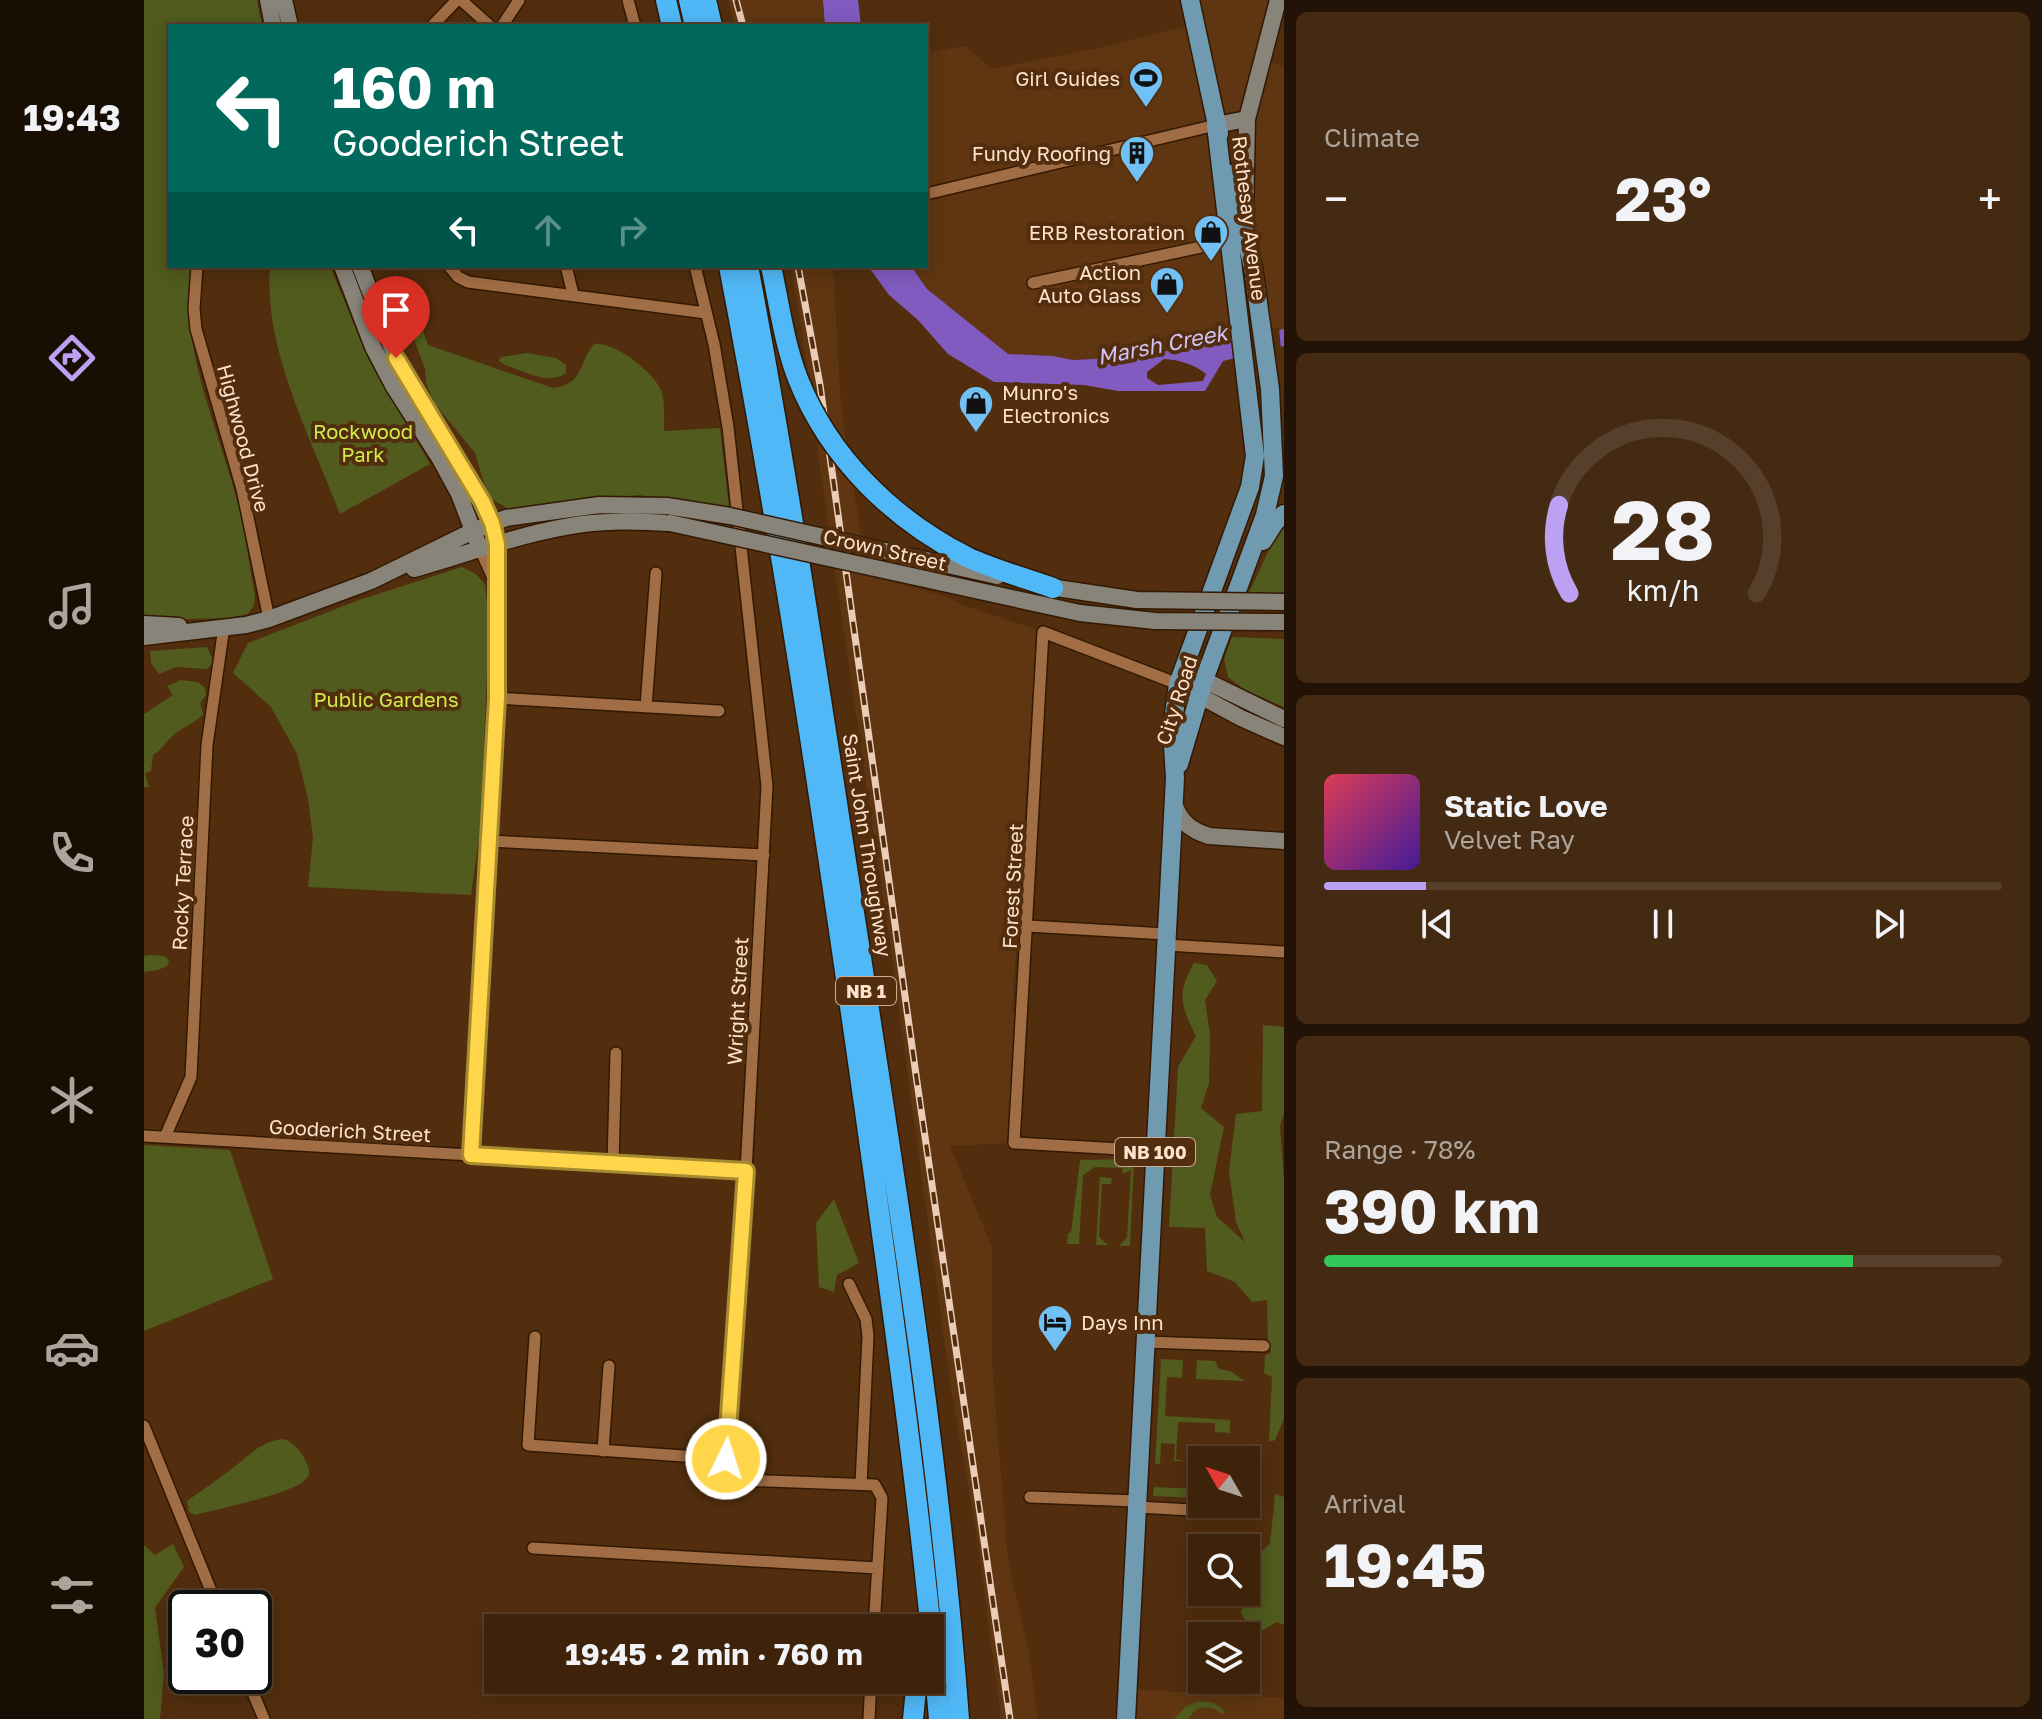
<!DOCTYPE html>
<html lang="en">
<head>
<meta charset="utf-8">
<style>
  body { margin:0; font-family:"Golos Text",sans-serif; background:#452a13; color:#f1f3f6; height:100vh; display:flex; flex-direction:column; font-size:30px; white-space:nowrap }
  * { box-sizing:border-box; margin:0 }
  p { font-size:26px; color:#ada49c }
  .icon { flex:none; width:44px; height:44px; fill:none; stroke:currentColor; stroke-width:2; stroke-linecap:round; stroke-linejoin:round }
  .map { position:relative; flex:1; overflow:hidden }
  .drawer { display:flex; flex-direction:column; gap:12px; padding:12px; background:#221306; width:758px }
  .drawer>* { flex:none }
  .guide { position:absolute; left:24px; top:24px; width:760px; height:244px; border-radius:0px; box-shadow:0 4px 20px #0003,0 0 0 2px #573f2b; background:#00695c; color:#fff; overflow:hidden }
  .needle { width:52px; rotate:309deg }
  .tools { position:absolute; left:1044px; top:1446px; display:grid; gap:16px }
  .tools a { display:grid; place-items:center; width:72px; height:72px; border-radius:0px; background:#3e220a; box-shadow:0 4px 20px #0003,0 0 0 2px #573f2b; font-size:40px }
  .speed { position:absolute; left:24px; top:1590px; display:flex; gap:16px; font-size:40px; font-weight:700; text-align:center }
  .speed>* { display:grid; place-content:center; width:104px; height:104px; border-radius:50%; background:#3e220a; box-shadow:0 4px 20px #0003,0 0 0 2px #573f2b; line-height:1 }
  .speed .limit { border:4px solid #111; border-radius:12px; background:#fff; color:#111 }
  .pin { position:absolute; display:grid; place-items:center; width:68px; height:68px; color:#fff; margin:-82px -34px; border-radius:50% 50% 50% 0; rotate:-45deg; box-shadow:0 0 8px #0007 }
  .pin .icon { rotate:45deg }
  .me { position:absolute; width:88px; margin:-44px; rotate:4deg; stroke-linejoin:round; filter:drop-shadow(0 0 6px #0008) }
  .turn { display:flex; align-items:center; gap:28px; height:168px; padding:0 32px; font-size:36px }
  .turn .icon { width:104px; height:104px; stroke-width:2.5 }
  .turn b { display:block; font-size:56px; line-height:68px }
  .lanes { display:flex; align-items:center; height:76px; padding:0 32px; background:#0003; justify-content:center; gap:40px; direction:ltr }
  .lanes .off { opacity:.35 }
  .big { font-size:60px; font-weight:700; line-height:1.1 }
  .drawer .card { flex:1; display:flex; flex-direction:column; justify-content:center; gap:12px; min-width:0; padding:0 28px; border-radius:12px; background:#452a13 }
  .drawer .dial { align-items:center; gap:0 }
  .dial svg { height:208px; overflow:visible; fill:none; stroke:#573f2b; stroke-width:7; stroke-linecap:round; text-anchor:middle }
  .dial text { fill:#f1f3f6; stroke:none }
  .song { display:flex; align-items:center; gap:24px }
  .cover { width:96px; height:96px; border-radius:12px; background:linear-gradient(135deg,hsl(350 70% 55%),hsl(260 70% 35%)) }
  .played { height:8px; border-radius:4px; background:linear-gradient(90deg,#bca0f2 15%,#573f2b 15%) }
  .keys { display:flex; justify-content:space-around; direction:ltr }
  .heat { display:flex; justify-content:space-between; align-items:center; font-size:44px; direction:ltr }
  .charge { height:12px; border-radius:6px; background:linear-gradient(90deg,#34c759 78%,#573f2b 0) }
  .trip { position:absolute; left:340px; top:1614px; width:460px; height:80px; border-radius:0px; background:#3e220a; box-shadow:0 4px 20px #0003,0 0 0 2px #573f2b; font-weight:700; line-height:80px; text-align:center }
  main { display:flex; flex:1; min-height:0 }
  .dock { display:flex; flex-direction:column; width:144px; justify-content:space-around; align-items:center; background:#190e04; color:#ada49c }
  .dock .icon { width:56px; height:56px }
  .dock .active { color:#bca0f2 }
  .dock b { font-size:36px; color:#f1f3f6 }
  .map>svg:first-child { display:block }
</style>
</head>
<body>
<main>
<nav class="dock">
<b>19:43</b>
<svg class="icon active" aria-label="directions" viewBox="0 0 24 24"><path d="M12 3l9 9-9 9-9-9zM9 14v-3h6M13 9l2 2-2 2"/></svg>
<svg class="icon" aria-label="music" viewBox="0 0 24 24"><path d="M9 18V5l10-2v13"/><circle cx="6" cy="18" r="3"/><circle cx="16" cy="16" r="3"/></svg>
<svg class="icon" aria-label="phone" viewBox="0 0 24 24"><path d="M5 4h4l2 5-3 2q2 4 5 5l2-3 5 2v4C11 20 4 13 5 4z"/></svg>
<svg class="icon" aria-label="climate" viewBox="0 0 24 24"><path d="M12 3v18M4 7l16 10M4 17L20 7"/></svg>
<svg class="icon" aria-label="car" viewBox="0 0 24 24"><path d="M5 17H2v-5l4-1 3-4h7l3 4 3 1v5h-3M9 17h6M6 11h13"/><circle cx="7" cy="17" r="2"/><circle cx="17" cy="17" r="2"/></svg>
<svg class="icon" aria-label="filters" viewBox="0 0 24 24"><path d="M4 7h16M4 17h16"/><circle cx="9" cy="7" r="2"/><circle cx="15" cy="17" r="2"/></svg>
</nav>
<div class="map">
<svg width="1140" height="1719" viewBox="0 0 1140 1719">
  <rect width="100%" height="100%" fill="#522e0e"/>
  <path fill="#5f3611" d="M 584,0 L 679,0 L 681,26 L 591,26 Z
    M 1046,0 L 1134,0 L 1120,61 L 1140,66 L 1140,329 L 1119,334 L 1109,267 L 1103,120 L 1073,125 L 1098,339 L 969,358 L 929,360 L 909,356 L 863,354 L 783,289 L 767,266 L 782,266 L 782,52 L 822,46 L 847,69 L 955,48 L 1051,24 Z
    M 647,266 L 689,266 L 697,406 L 723,575 L 803,597 L 818,605 L 893,630 L 868,1012 L 878,1017 L 870,1143 L 806,1146 L 848,1247 L 848,1365 L 864,1560 L 885,1653 L 894,1719 L 857,1719 L 834,1543 L 807,1389 L 746,946 L 674,455 L 673,429 Z
    M 984,1689 L 1140,1698 L 1140,1719 L 982,1719 Z"/>
  <path fill="#505b1d" d="M 0,0 L 113,0 L 118,26 L 26,26 L 26,266 L 47,266 C 34,350 77,432 96,512 C 102,540 106,569 111,597 L 110,605 L 104,614 L 84,618 L 0,620 Z
    M 126,266 L 186,266 L 224,358 L 286,464 L 196,514 C 167,438 119,349 126,266 Z
    M 278,328 L 284,345 L 409,388 C 441,384 434,362 450,344 C 470,341 512,373 518,393 C 521,405 520,419 520,431 L 576,428 L 585,507 L 495,495 L 365,509 L 347,499 L 342,489 L 331,453 L 290,403 L 282,383 L 281,369 L 270,339 L 273,331 Z
    M 383,353 L 412,358 L 422,365 L 422,373 C 406,386 378,371 361,365 L 355,361 L 357,357 Z
    M 1140,524 L 1140,593 L 1104,594 C 1117,571 1124,545 1140,524 Z
    M 318,567 L 332,574 L 341,585 L 345,622 L 337,823 L 327,895 L 164,887 L 169,838 L 164,799 L 153,754 L 127,707 L 89,673 L 104,643 L 215,600 Z
    M 1088,637 L 1140,639 L 1140,707 L 1101,690 L 1084,677 L 1080,659 Z
    M 63,647 L 70,662 L 63,669 L 32,667 L 15,674 L 7,663 L 6,651 Z
    M 37,680 L 54,682 L 61,688 L 62,695 L 56,703 L 59,714 C 51,724 39,726 30,735 C 22,741 19,749 9,755 L 7,771 L 1,773 L 5,787 L 0,787 L 0,714 L 29,695 L 23,686 Z
    M 8,955 L 21,956 L 25,961 L 23,966 L 14,970 L 0,972 L 0,956 Z
    M 1050,963 L 1063,965 L 1073,981 L 1061,1000 L 1066,1035 L 1065,1083 L 1057,1108 L 1080,1127 L 1066,1195 L 1073,1217 L 1101,1242 L 1092,1222 L 1085,1171 L 1092,1114 L 1118,1111 L 1119,1025 L 1140,1027 L 1140,1113 L 1136,1126 L 1140,1179 L 1140,1419 L 1131,1440 L 1125,1442 L 1128,1377 L 1120,1373 L 1121,1355 L 1127,1353 L 1124,1340 L 1123,1300 L 1108,1302 L 1091,1282 L 1063,1271 L 1061,1228 L 1025,1227 L 1034,1067 L 1052,1036 C 1037,1006 1032,994 1050,963 Z
    M 0,1145 L 86,1150 L 129,1279 L 0,1331 Z
    M 990,1159 L 986,1246 L 975,1246 L 983,1237 L 987,1170 L 979,1174 L 978,1168 L 951,1167 L 939,1175 L 935,1244 L 923,1244 L 924,1234 L 927,1232 L 936,1160 Z
    M 956,1177 L 968,1178 L 967,1184 L 958,1184 L 955,1237 L 964,1245 L 952,1245 Z
    M 690,1199 L 715,1263 L 693,1275 L 690,1292 L 675,1287 L 672,1223 Z
    M 1017,1359 L 1039,1360 L 1038,1378 L 1023,1377 L 1021,1416 L 1086,1420 L 1086,1433 L 1071,1432 L 1071,1423 L 1034,1422 L 1032,1459 L 1041,1461 L 1030,1461 L 1031,1444 L 1017,1443 L 1016,1464 L 1011,1464 Z
    M 1053,1360 L 1071,1361 L 1075,1369 L 1086,1371 L 1101,1381 L 1052,1379 Z
    M 140,1439 C 153,1444 160,1455 165,1469 C 165,1475 166,1475 161,1480 C 148,1494 72,1509 51,1515 L 45,1512 L 43,1501 C 58,1490 75,1479 90,1467 C 107,1454 117,1441 140,1439 Z
    M 1010,1487 L 1056,1489 L 1051,1498 L 1009,1496 Z
    M 1131,1494 L 1140,1497 L 1140,1625 L 1133,1622 L 1110,1635 L 1097,1613 L 1110,1559 L 1126,1544 Z
    M 29,1544 L 40,1567 L 11,1608 L 20,1674 L 16,1719 L 0,1719 L 0,1545 L 11,1555 Z
    M 1055,1701 L 1071,1703 L 1081,1712 L 1078,1714 C 1066,1704 1053,1705 1044,1719 L 1030,1719 L 1041,1707 Z"/>
  <path fill="#815bc0" fill-rule="evenodd" d="M 679,0 L 714,0 L 717,26 L 681,26 Z
    M 724,266 L 767,266 L 783,289 L 864,354 L 909,356 L 929,360 L 969,358 L 1075,344 L 1140,329 L 1140,346 L 1079,361 L 1061,391 L 974,391 L 940,385 L 850,382 L 804,354 L 774,320 L 745,295 ZM 1020,359 C 1035,360 1050,364 1062,374 L 1059,381 L 1014,385 L 1003,378 L 1003,372 Z"/>
  <path fill="#522e0e" d="M 1135,327 L 1137,350 L 1091,362 L 1088,337 Z"/>
  <g fill="none" stroke-linecap="round" stroke-linejoin="round">
    <g stroke="#321903" stroke-width="14">
      <path id="street" d="M 317,0 L 346,26
        M 484,0 L 491,26
        M 288,26 L 313,0
        M 358,26 L 375,0
        M 782,194 L 1072,125
        M 53,266 L 50,309 L 52,329 L 98,489 L 125,619
        M 305,266 L 314,277 L 324,282 L 562,313
        M 422,266 L 429,294
        M 551,266 L 570,344 L 584,427 L 623,786 L 602,1171 L 581,1470 L 586,1476 L 596,1480 L 731,1485 L 738,1498 L 730,1628
        M 889,283 L 1085,241
        M 336,549 L 352,585
        M 353,698 L 575,711
        M 502,707 L 512,573
        M 344,841 L 620,855
        M 884,926 L 1022,934
        M 1022,945 L 1140,952
        M 0,1136 L 602,1171
        M 21,1137 L 47,1077 L 63,745 L 80,627
        M 1011,1151 L 870,1143 L 899,632 L 1034,684
        M 327,1155 L 353,698 L 353,544
        M 469,1163 L 472,1053
        M 705,1284 L 722,1319 L 724,1336 L 717,1484
        M 391,1337 L 384,1445 L 582,1459
        M 1001,1342 L 1120,1346
        M 0,1426 L 74,1608
        M 459,1451 L 465,1366
        M 886,1497 L 993,1501
        M 993,1507 L 1066,1511
        M 389,1548 L 733,1568
        M 102,1676 L 120,1719
        M 725,1719 L 727,1680"/>
    </g>
    <g stroke="#321903" stroke-width="19">
      <path id="secondary" d="M 124,0 L 129,26
        M 140,0 L 146,26
        M 1072,125 L 1103,119
        M 1101,218 L 1103,119 L 1134,0
        M 198,266 L 229,347 L 250,387 L 296,459 L 315,494 L 336,549
        M 216,266 L 252,358 L 338,501 L 348,523 L 353,544
        M 270,569 C 326,553 381,532 439,524 C 468,520 497,521 526,523
        M 0,624 L 35,626
        M 0,637 L 102,625 L 125,619 L 227,581 L 329,531 L 362,518 L 455,505 L 523,506
        M 1047,682 L 1060,680 L 1140,719
        M 1034,684 L 1097,718 L 1140,737
        M 1030,804 C 1037,822 1046,830 1065,836 L 1140,841"/>
    </g>
    <g stroke="#321903" stroke-width="21">
      <path id="primary" d="M 1046,0 L 1075,134
        M 1119,541 L 1131,522 L 1140,514
        M 1035,764 L 1060,680 L 1121,515 L 1130,476 L 1126,389 L 1109,267 L 1086,174
        M 982,1719 L 1031,778 L 1028,730 L 1034,684 L 1106,487 L 1111,456 L 1072,125"/>
    </g>
    <g stroke="#321903" stroke-width="23">
      <path id="highway" d="M 522,0 L 528,26
        M 545,0 L 551,26
        M 562,0 L 568,26
        M 585,266 C 639,546 681,829 721,1111 C 749,1313 778,1516 795,1719
        M 604,266 C 647,493 680,722 716,951 C 755,1206 796,1461 815,1719
        M 769,1719 L 773,1680"/>
    </g>
    <use href="#street" stroke="#a16d45" stroke-width="11"/>
    <use href="#secondary" stroke="#89847a" stroke-width="16"/>
    <use href="#primary" stroke="#709ab0" stroke-width="18"/>
    <use href="#highway" stroke="#50b8f7" stroke-width="20"/>
    <g stroke="#ebccb6" stroke-width="7">
      <path id="rail" d="M 592,0 L 599,26
        M 654,266 L 676,385 L 772,1075 L 866,1719"/>
    </g>
    <use href="#rail" stroke="#522e0e" stroke-width="4" stroke-dasharray="12" stroke-linecap="butt"/>
    <g stroke="#321903" stroke-width="19" stroke-linecap="butt">
      <path id="secondary-bridge" d="M 523,506 L 586,516 L 853,576
        M 526,523 L 936,613 L 1011,621 L 1140,622
        M 899,586 L 993,600 L 1140,602"/>
    </g>
    <g stroke="#321903" stroke-width="23" stroke-linecap="butt">
      <path id="highway-bridge" d="M 627,266 C 635,303 640,343 654,379 C 685,457 748,519 823,557 C 851,570 881,578 909,588"/>
    </g>
    <use href="#secondary-bridge" stroke="#89847a" stroke-width="16"/>
    <use href="#highway-bridge" stroke="#50b8f7" stroke-width="20"/>
  </g>
  <g fill="none" stroke-linecap="round" stroke-linejoin="round">
    <g stroke="#a68a30" stroke-width="20">
      <path id="route" d="M 252,358 L 338,501 L 348,523 L 353,544 L 353,698 L 327,1155 L 602,1171 L 582,1459"/>
    </g>
    <use href="#route" stroke="#ffd54a" stroke-width="14"/>
  </g>
  <defs>
    <g id="stadium-pin" transform="scale(1.8)"><path d="M0 17L-7.5 6A9.5 9.5 0 1 1 7.5 6Z" fill="#71c1f5" stroke="#522e0e"/><path d="M0-5a6.5 5 0 1 0 0 10a6.5 5 0 1 0 0-10ZM-3.5-1.8h7v3.6h-7Z" fill="#111"/></g>
    <g id="building-pin" transform="scale(1.8)"><path d="M0 17L-7.5 6A9.5 9.5 0 1 1 7.5 6Z" fill="#71c1f5" stroke="#522e0e"/><path d="M-4-6H4V6H1V3H-1V6H-4ZM-2.5-4.3h1.7v1.8h-1.7ZM.8-4.3h1.7v1.8H.8ZM-2.5-1h1.7V.8h-1.7ZM.8-1h1.7V.8H.8Z" fill="#111"/></g>
    <g id="shop-pin" transform="scale(1.8)"><path d="M0 17L-7.5 6A9.5 9.5 0 1 1 7.5 6Z" fill="#71c1f5" stroke="#522e0e"/><path d="M-5-2.5h2.3a2.7 3.5 0 0 1 5.4 0H5L5.5 6h-11ZM-1.5-2.5h3a1.5 2.3 0 0 0-3 0Z" fill="#111"/></g>
    <g id="hotel-pin" transform="scale(1.8)"><path d="M0 17L-7.5 6A9.5 9.5 0 1 1 7.5 6Z" fill="#71c1f5" stroke="#522e0e"/><path d="M-6-4.5h1.5V1H6V5H4.5V3h-9V5H-6ZM-4 0a1.8 1.8 0 1 1 3.6 0ZM.5 0V-2.5h3Q6-2.5 6 0Z" fill="#111"/></g>
  </defs>
  <g fill-rule="evenodd">
    <use href="#stadium-pin" x="1002" y="78"/>
    <use href="#building-pin" x="993" y="153"/>
    <use href="#shop-pin" x="1067" y="232"/>
    <use href="#shop-pin" x="1023" y="284"/>
    <use href="#shop-pin" x="832" y="403"/>
    <use href="#hotel-pin" x="911" y="1322"/>
  </g>
  <g text-anchor="middle" dominant-baseline="central" stroke-width="8" stroke-linejoin="round" paint-order="stroke">
    <g fill="#522e0e" stroke="#cbab93" stroke-width="2">
      <rect x="692" y="977" width="60" height="28" rx="6"/>
      <rect x="971" y="1138" width="80" height="28" rx="6"/>
    </g>
    <g font-size="18" font-weight="bold" fill="#ffe1cc">
      <text x="722" y="991">NB 1</text>
      <text x="1011" y="1152">NB 100</text>
    </g>
    <g font-size="20" fill="#ffe1cc" stroke="#522e0e" text-anchor="end">
      <text x="976" y="78">Girl Guides</text>
      <text x="967" y="153">Fundy Roofing</text>
      <text x="1041" y="232">ERB Restoration</text>
      <text x="997" y="272">Action<tspan x="997" dy="23">Auto Glass</tspan></text>
      <text x="858" y="392" text-anchor="start">Munro's<tspan x="858" dy="23">Electronics</tspan></text>
      <text x="937" y="1322" text-anchor="start">Days Inn</text>
    </g>
    <g font-size="20" fill="#ffe1cc" stroke="#522e0e">
      <text transform="translate(1106 218) rotate(83)">Rothesay Avenue</text>
      <text transform="translate(100 438) rotate(75)">Highwood Drive</text>
      <text transform="translate(741 549) rotate(13)">Crown Street</text>
      <text transform="translate(1032 700) rotate(-72)">City Road</text>
      <text transform="translate(724 845) rotate(81)">Saint John Throughway</text>
      <text transform="translate(38 883) rotate(-87)">Rocky Terrace</text>
      <text transform="translate(868 886) rotate(-87)">Forest Street</text>
      <text transform="translate(593 1001) rotate(-87)">Wright Street</text>
      <text transform="translate(206 1130) rotate(3)">Gooderich Street</text>
    </g>
    <g font-size="20" fill="#d0eb49" stroke="#522e0e">
      <text x="219" y="431">Rockwood<tspan x="219" dy="23">Park</tspan></text>
      <text x="242" y="699">Public Gardens</text>
    </g>
    <g font-size="22" font-style="italic" fill="#d1c2f6" stroke="#522e0e">
      <text transform="translate(1018 344) rotate(-11)">Marsh Creek</text>
    </g>
  </g>
</svg>
<div class="tools">
<a><svg class="needle" viewBox="-14 -14 28 28"><path d="M0-13l5 13h-10z" fill="#e53935"/><path d="M0 13l5-13h-10z" fill="#ada49c"/></svg></a>
<a><svg class="icon" aria-label="search" viewBox="0 0 24 24"><circle cx="10" cy="10" r="6"/><path d="M15 15l6 6"/></svg></a>
<a><svg class="icon" aria-label="layers" viewBox="0 0 24 24"><path d="M12 4l9 5-9 5-9-5zM3 14l9 5 9-5"/></svg></a>
</div>
<div class="speed"><div class="limit">30</div></div>
<div class="pin" style="left:252px;top:358px;background:#d93025"><svg class="icon" aria-label="arrive" viewBox="0 0 24 24"><path d="M6 21V4h12l-3 4 3 4H6"/></svg></div>
<svg class="me" style="left:582px;top:1459px" viewBox="-20 -20 40 40"><circle r="17" fill="#ffd54a" stroke="#fff" stroke-width="3"/><path d="M0-11L8 9 0 5-8 9z" fill="#fff"/></svg>
<div class="trip">19:45 · 2 min · 760 m</div>
<div class="guide">
<div class="turn"><svg class="icon" aria-label="left" viewBox="0 0 24 24"><path d="M17 20v-9H6M10 6l-5 5 5 5"/></svg><div><b>160 m</b>Gooderich Street</div></div>
<div class="lanes"><svg class="icon" aria-label="left" viewBox="0 0 24 24"><path d="M17 20v-9H6M10 6l-5 5 5 5"/></svg><svg class="icon off" aria-label="ahead" viewBox="0 0 24 24"><path d="M12 20V5M6 11l6-6 6 6"/></svg><svg class="icon off" aria-label="right" viewBox="0 0 24 24"><path d="M7 20v-9h11M14 6l5 5-5 5"/></svg></div>
</div>
</div>
<section class="drawer">
<div class="card"><p>Climate</p>
<div class="heat"><a>−</a><b class="big">23°</b><a>+</a></div>
</div>
<div class="card dial"><svg viewBox="0 0 100 80">
<path d="M14 69A42 42 0 1 1 86 69"/>
<path d="M14 69A42 42 0 0 1 10 35" stroke="#bca0f2"/>
<text x="50" y="56" font-size="32" font-weight="700">28</text>
<text x="50" y="72" font-size="11">km/h</text>
</svg></div>
<div class="card">
<div class="song"><i class="cover"></i><div><b>Static Love</b><p>Velvet Ray</p></div></div>
<div class="played"></div>
<div class="keys"><svg class="icon" aria-label="previous" viewBox="0 0 24 24"><path d="M18 5L8 12l10 7zM5 5v14"/></svg><svg class="icon" aria-label="pause" viewBox="0 0 24 24"><path d="M8 5v14M16 5v14"/></svg><svg class="icon" aria-label="next" viewBox="0 0 24 24"><path d="M6 5l10 7-10 7zM19 5v14"/></svg></div>
</div>
<div class="card"><p>Range · 78%</p><b class="big">390 km</b><div class="charge"></div></div>
<div class="card"><p>Arrival</p><b class="big">19:45</b></div>
</section>
</main>
</body>
</html>
